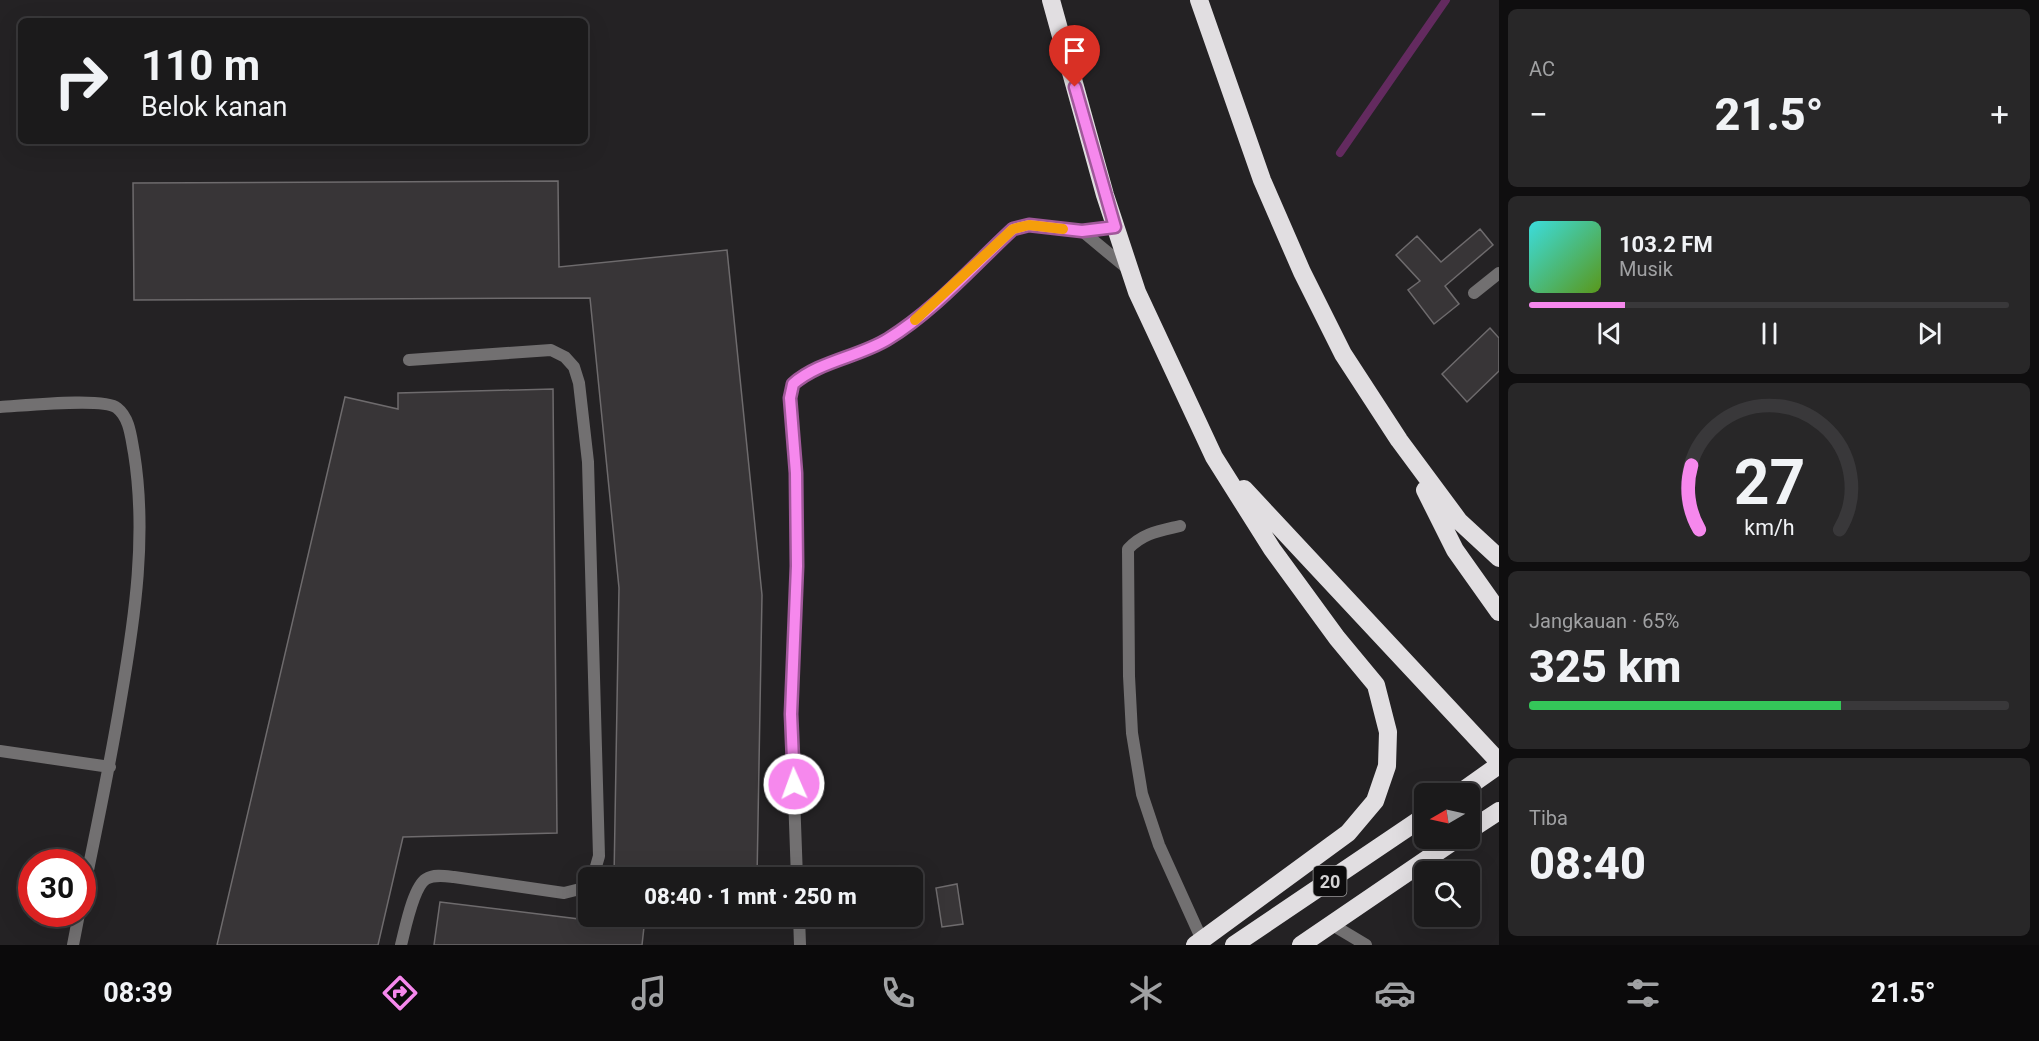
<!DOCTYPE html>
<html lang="id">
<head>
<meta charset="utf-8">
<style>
  body { margin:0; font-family:Roboto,sans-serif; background:#282728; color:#f1f3f6; height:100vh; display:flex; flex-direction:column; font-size:22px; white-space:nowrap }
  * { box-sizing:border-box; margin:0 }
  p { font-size:20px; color:#a0a1a3 }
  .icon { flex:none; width:33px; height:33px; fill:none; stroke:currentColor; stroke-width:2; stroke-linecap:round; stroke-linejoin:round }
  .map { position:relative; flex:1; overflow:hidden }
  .drawer { display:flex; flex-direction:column; gap:9px; padding:9px; background:#0f0e0f; width:540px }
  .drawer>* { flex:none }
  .top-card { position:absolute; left:18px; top:18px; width:570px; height:126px; border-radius:9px; box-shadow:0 6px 24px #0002,0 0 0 2px #39383a; background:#1b1a1b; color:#f1f3f6; overflow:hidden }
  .needle { width:39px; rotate:261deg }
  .tools { position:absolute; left:1414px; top:783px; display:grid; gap:12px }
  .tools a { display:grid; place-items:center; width:66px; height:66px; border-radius:9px; background:#1b1a1b; box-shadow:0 6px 24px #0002,0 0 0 2px #39383a; font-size:30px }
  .speed { position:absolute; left:18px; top:849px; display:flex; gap:12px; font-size:30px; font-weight:700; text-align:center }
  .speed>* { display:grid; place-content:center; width:78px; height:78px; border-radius:50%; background:#1b1a1b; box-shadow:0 6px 24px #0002,0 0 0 2px #39383a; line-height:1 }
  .speed .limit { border:9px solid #d22; background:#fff; color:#111 }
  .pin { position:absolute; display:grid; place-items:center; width:51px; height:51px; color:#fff; margin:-62px -26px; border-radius:50% 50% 50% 0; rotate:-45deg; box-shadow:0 0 6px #0007 }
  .pin .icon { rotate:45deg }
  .me { position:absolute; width:66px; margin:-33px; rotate:358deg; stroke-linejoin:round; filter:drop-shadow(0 0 4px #0008) }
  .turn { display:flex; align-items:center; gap:21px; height:126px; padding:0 24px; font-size:27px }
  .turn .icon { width:78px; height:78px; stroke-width:2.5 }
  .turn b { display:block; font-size:42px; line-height:51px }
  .big { font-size:45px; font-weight:800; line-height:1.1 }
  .drawer .tile { flex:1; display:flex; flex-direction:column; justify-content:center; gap:9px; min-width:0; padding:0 21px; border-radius:9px; background:#282728 }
  .drawer .dial { align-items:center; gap:0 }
  .dial svg { height:156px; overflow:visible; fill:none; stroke:#39383a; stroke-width:7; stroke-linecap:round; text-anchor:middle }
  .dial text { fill:#f1f3f6; stroke:none }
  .song { display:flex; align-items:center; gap:18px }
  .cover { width:72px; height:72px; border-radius:9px; background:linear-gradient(135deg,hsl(180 70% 55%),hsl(90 70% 35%)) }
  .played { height:6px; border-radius:3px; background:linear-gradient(90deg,#f688ed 20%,#39383a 20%) }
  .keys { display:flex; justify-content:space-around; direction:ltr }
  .heat { display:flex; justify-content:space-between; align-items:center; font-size:33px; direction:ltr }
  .charge { height:9px; border-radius:4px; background:linear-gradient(90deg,#34c759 65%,#39383a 0) }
  .trip { position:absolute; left:578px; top:867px; width:345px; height:60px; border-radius:9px; background:#1b1a1b; box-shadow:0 6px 24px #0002,0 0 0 2px #39383a; font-weight:800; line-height:60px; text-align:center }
  .menu { display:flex; height:96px; justify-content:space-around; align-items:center; background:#0b0a0b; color:#a0a1a3 }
  .menu .icon { width:42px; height:42px }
  .menu .current { color:#f688ed }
  .menu b { font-size:27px; color:#f1f3f6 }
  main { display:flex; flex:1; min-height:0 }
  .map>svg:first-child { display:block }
</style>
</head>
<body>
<main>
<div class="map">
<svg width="1499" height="945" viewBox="0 0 1499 945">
  <rect width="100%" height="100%" fill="#242224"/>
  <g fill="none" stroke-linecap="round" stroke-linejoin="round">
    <path stroke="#632a5f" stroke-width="8" d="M 1340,153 L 1446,0"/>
  </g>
  <path fill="#383537" stroke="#6e6b6d" stroke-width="1.5" d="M 558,181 L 559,267 L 727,250 L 762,595 L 757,878 L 614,878 L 619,588 L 590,298 L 134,300 L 133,183 Z
    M 1480,229 L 1493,245 L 1445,286 L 1459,304 L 1434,324 L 1408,290 L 1420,281 L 1396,255 L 1417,236 L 1441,262 Z
    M 1490,328 L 1499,338 L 1499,371 L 1467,402 L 1442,374 Z
    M 553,389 L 557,833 L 403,837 L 378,945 L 217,945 L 345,397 L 398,409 L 398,393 Z
    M 957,884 L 963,924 L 942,927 L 936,888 Z
    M 440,902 L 644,927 L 642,945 L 434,945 Z"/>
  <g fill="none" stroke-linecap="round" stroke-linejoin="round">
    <path stroke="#727071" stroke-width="12" d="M 1082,231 L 1129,270
      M 409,360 L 551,350 L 565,357 L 574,367 L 579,383 L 588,462 L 599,856 L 595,870 L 590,878
      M 401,945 C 405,930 413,887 426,879 C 434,874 445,876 454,877 L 564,893 L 580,889 L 588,880"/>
    <path stroke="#727071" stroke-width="12" d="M 1474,293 L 1499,273
      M 0,407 C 21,406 104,397 117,408 C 130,418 131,438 134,453 C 147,534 135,617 121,698 C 110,765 96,832 82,899
      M 1180,526 C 1159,531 1143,533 1128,549 L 1129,676 L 1132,733 L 1142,794 L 1159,845 L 1202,940
      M 0,751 L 110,767
      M 797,878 L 791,714 L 797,566 L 796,473 L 790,398 L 793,384 C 820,361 859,357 888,339 C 935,310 973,266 1013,229 L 1029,225 L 1082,231 L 1115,227
      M 799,916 L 800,945
      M 1331,924 L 1366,945
      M 73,945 L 79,914"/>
    <path stroke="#e1dee1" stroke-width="18" d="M 1051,0 L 1105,195 L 1137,292 L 1214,457 L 1272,549 L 1337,638 L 1376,685 L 1388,732 L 1387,766 L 1375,801 L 1348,833 L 1195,945
      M 1199,0 L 1262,180 L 1302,272 L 1343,354 L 1399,440 L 1459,521 L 1499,558
      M 1244,489 L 1499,762
      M 1425,490 L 1455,550 L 1499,612
      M 1458,794 L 1499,765
      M 1470,830 L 1499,811
      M 1234,945 L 1425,816
      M 1301,945 L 1458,838"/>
  </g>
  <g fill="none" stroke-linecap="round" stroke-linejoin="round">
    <g stroke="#a0589a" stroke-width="15">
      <path id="route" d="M 794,784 L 791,714 L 797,566 L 796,473 L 790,398 L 793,384 C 819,361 859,357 888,339 C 934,311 974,265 1013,229 L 1029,225 L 1082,231 L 1115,227 L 1075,87"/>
    </g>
    <use href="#route" stroke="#f688ed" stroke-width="10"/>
    <path stroke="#f59e0b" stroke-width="10" d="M 915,320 L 1013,229 L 1029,225 L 1063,229"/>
  </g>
  <g text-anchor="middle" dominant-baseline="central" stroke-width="6" stroke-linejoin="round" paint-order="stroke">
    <rect fill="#0d0c0d" stroke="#999899" stroke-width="1.5" x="1313.5" y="866" width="33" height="30" rx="4.5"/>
    <g font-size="18" font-weight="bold" fill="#d5d4d5">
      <text x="1330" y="881">20</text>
    </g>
  </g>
</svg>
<div class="tools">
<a><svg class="needle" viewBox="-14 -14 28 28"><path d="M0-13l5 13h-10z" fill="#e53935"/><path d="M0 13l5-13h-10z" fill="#a0a1a3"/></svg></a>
<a><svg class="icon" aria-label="search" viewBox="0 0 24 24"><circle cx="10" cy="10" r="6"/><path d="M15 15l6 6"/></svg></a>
</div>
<div class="speed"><div class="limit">30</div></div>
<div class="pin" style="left:1075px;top:87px;background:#d93025"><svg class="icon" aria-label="arrive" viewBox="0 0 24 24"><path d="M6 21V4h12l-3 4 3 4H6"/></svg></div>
<svg class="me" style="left:794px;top:784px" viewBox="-20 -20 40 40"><circle r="17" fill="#f688ed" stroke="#fff" stroke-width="3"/><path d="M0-11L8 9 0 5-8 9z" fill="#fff"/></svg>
<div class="trip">08:40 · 1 mnt · 250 m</div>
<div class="top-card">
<div class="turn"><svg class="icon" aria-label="right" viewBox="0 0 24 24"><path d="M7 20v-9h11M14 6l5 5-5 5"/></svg><div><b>110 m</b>Belok kanan</div></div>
</div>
</div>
<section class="drawer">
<div class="tile"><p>AC</p>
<div class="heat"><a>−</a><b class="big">21.5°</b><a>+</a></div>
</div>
<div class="tile">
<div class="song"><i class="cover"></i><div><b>103.2 FM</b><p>Musik</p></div></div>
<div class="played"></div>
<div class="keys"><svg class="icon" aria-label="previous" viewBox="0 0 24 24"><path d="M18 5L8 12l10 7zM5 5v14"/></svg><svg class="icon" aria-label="pause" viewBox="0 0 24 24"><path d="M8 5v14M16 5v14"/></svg><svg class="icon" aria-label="next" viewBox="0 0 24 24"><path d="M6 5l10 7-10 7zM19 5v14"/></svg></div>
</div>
<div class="tile dial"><svg viewBox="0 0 100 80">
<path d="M14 69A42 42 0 1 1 86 69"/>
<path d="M14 69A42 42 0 0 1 10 36" stroke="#f688ed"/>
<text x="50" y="56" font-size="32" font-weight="700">27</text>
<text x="50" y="72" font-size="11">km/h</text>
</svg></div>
<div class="tile"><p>Jangkauan · 65%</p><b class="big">325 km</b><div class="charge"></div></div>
<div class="tile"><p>Tiba</p><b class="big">08:40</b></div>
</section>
</main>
<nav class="menu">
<b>08:39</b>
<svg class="icon current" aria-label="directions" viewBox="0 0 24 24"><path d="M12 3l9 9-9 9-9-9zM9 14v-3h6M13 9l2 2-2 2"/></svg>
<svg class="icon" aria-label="music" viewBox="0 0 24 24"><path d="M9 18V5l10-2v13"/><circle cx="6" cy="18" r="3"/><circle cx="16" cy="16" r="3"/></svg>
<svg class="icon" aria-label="phone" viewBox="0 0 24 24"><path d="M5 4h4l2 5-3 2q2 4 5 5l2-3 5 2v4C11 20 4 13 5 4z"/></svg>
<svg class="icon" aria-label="climate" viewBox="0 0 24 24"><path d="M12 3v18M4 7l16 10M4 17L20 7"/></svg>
<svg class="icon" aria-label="car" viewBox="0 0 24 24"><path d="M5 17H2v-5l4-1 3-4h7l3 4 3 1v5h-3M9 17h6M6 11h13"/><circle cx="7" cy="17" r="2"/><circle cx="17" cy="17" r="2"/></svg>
<svg class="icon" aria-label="filters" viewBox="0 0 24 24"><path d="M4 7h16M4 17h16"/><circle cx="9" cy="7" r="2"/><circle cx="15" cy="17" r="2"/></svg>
<b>21.5°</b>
</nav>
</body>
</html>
